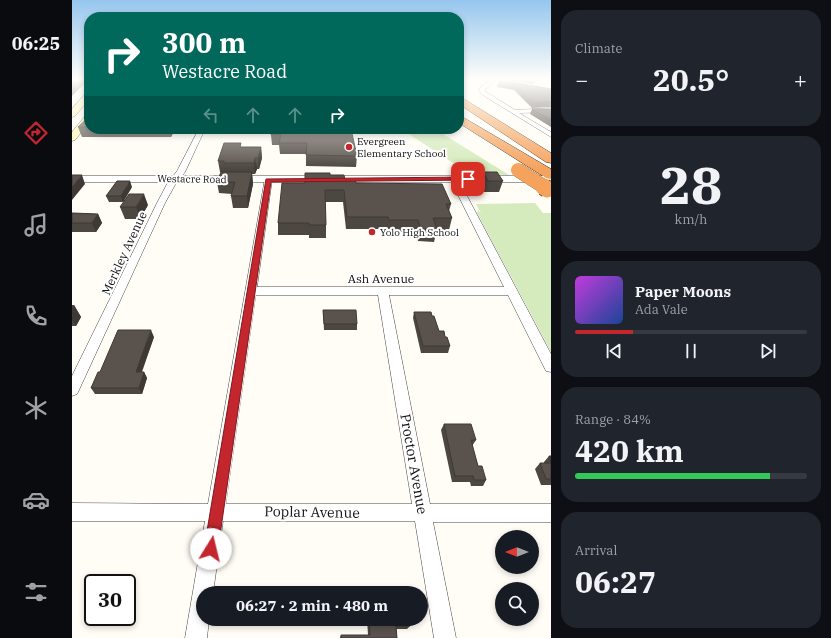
<!DOCTYPE html>
<html lang="en">
<head>
<meta charset="utf-8">
<style>
  body { margin:0; font-family:"IBM Plex Serif",serif; background:#20242c; color:#f1f3f6; height:100vh; display:flex; flex-direction:column; font-size:15px; white-space:nowrap }
  * { box-sizing:border-box; margin:0 }
  p { font-size:13px; color:#9ea1a6 }
  .icon { flex:none; width:22px; height:22px; fill:none; stroke:currentColor; stroke-width:2; stroke-linecap:round; stroke-linejoin:round }
  .map { position:relative; flex:1; overflow:hidden }
  .drawer { display:flex; flex-direction:column; gap:10px; padding:10px; background:#0d0f14; width:280px }
  .drawer>* { flex:none }
  .hud { position:absolute; left:12px; top:12px; width:380px; height:122px; border-radius:16px; box-shadow:0 2px 6px #0003; background:#00695c; color:#fff; overflow:hidden }
  .needle { width:26px; rotate:270deg }
  .buttons { position:absolute; left:423px; top:530px; display:grid; gap:8px }
  .buttons a { display:grid; place-items:center; width:44px; height:44px; border-radius:50%; background:#171b24; box-shadow:0 2px 6px #0003; font-size:20px }
  .speed { position:absolute; left:12px; top:574px; display:flex; gap:8px; font-size:20px; font-weight:700; text-align:center }
  .speed>* { display:grid; place-content:center; width:52px; height:52px; border-radius:50%; background:#171b24; box-shadow:0 2px 6px #0003; line-height:1 }
  .speed .limit { border:2px solid #111; border-radius:6px; background:#fff; color:#111 }
  .pin { position:absolute; display:grid; place-items:center; width:34px; height:34px; color:#fff; margin:-17px; border-radius:8px; box-shadow:0 2px 6px #0006 }
  .me { position:absolute; width:44px; margin:-22px; rotate:9deg; stroke-linejoin:round; filter:drop-shadow(0 0 3px #0008) }
  .turn { display:flex; align-items:center; gap:14px; height:84px; padding:0 12px; font-size:18px }
  .turn .icon { width:52px; height:52px; stroke-width:2.5 }
  .turn b { display:block; font-size:28px; line-height:34px }
  .lanes { display:flex; align-items:center; height:38px; padding:0 12px; background:#0003; justify-content:center; gap:20px; direction:ltr }
  .lanes .off { opacity:.35 }
  .big { font-size:30px; font-weight:800; line-height:1.1 }
  .drawer .widget { flex:1; display:flex; flex-direction:column; justify-content:center; gap:6px; min-width:0; padding:0 14px; border-radius:16px; background:#20242c }
  .drawer .dial { align-items:center; gap:0 }
  .dial b { font-size:52px; line-height:1 }
  .song { display:flex; align-items:center; gap:12px }
  .cover { width:48px; height:48px; border-radius:6px; background:linear-gradient(135deg,hsl(290 70% 55%),hsl(220 70% 35%)) }
  .played { height:4px; border-radius:2px; background:linear-gradient(90deg,#c4262e 25%,#363941 25%) }
  .keys { display:flex; justify-content:space-around; direction:ltr }
  .heat { display:flex; justify-content:space-between; align-items:center; font-size:22px; direction:ltr }
  .charge { height:6px; border-radius:3px; background:linear-gradient(90deg,#34c759 84%,#363941 0) }
  .trip { position:absolute; left:124px; top:586px; width:232px; height:40px; border-radius:20px; background:#171b24; box-shadow:0 2px 6px #0003; font-weight:800; line-height:40px; text-align:center }
  main { display:flex; flex:1; min-height:0 }
  .tabs { display:flex; flex-direction:column; width:72px; justify-content:space-around; align-items:center; background:#090b0e; color:#9ea1a6 }
  .tabs .icon { width:28px; height:28px }
  .tabs .current { color:#c4262e }
  .tabs b { font-size:18px; color:#f1f3f6 }
  .map>svg:first-child { display:block }
</style>
</head>
<body>
<main>
<nav class="tabs">
<b>06:25</b>
<svg class="icon current" aria-label="directions" viewBox="0 0 24 24"><path d="M12 3l9 9-9 9-9-9zM9 14v-3h6M13 9l2 2-2 2"/></svg>
<svg class="icon" aria-label="music" viewBox="0 0 24 24"><path d="M9 18V5l10-2v13"/><circle cx="6" cy="18" r="3"/><circle cx="16" cy="16" r="3"/></svg>
<svg class="icon" aria-label="phone" viewBox="0 0 24 24"><path d="M5 4h4l2 5-3 2q2 4 5 5l2-3 5 2v4C11 20 4 13 5 4z"/></svg>
<svg class="icon" aria-label="climate" viewBox="0 0 24 24"><path d="M12 3v18M4 7l16 10M4 17L20 7"/></svg>
<svg class="icon" aria-label="car" viewBox="0 0 24 24"><path d="M5 17H2v-5l4-1 3-4h7l3 4 3 1v5h-3M9 17h6M6 11h13"/><circle cx="7" cy="17" r="2"/><circle cx="17" cy="17" r="2"/></svg>
<svg class="icon" aria-label="filters" viewBox="0 0 24 24"><path d="M4 7h16M4 17h16"/><circle cx="9" cy="7" r="2"/><circle cx="15" cy="17" r="2"/></svg>
</nav>
<div class="map">
<svg width="479" height="638" viewBox="0 0 479 638">
  <rect width="100%" height="100%" fill="#fffdf5"/>
  <path fill="#d5ebbd" d="M 329,129 L 363,129 L 437,175 L 398,174 Z
    M 463,203 L 471,213 L 479,213 L 479,352 L 405,213 L 406,210 L 409,213 L 404,204 Z"/>
  <g fill="none" stroke-linecap="round" stroke-linejoin="round">
    <g stroke="#444" stroke-width="1">
      <path id="minor" d="M 418,80 L 424,80 L 413,89 L 414,92 L 443,110 L 479,108 L 479,112 L 447,113 L 479,132 L 479,137 L 409,94 L 407,89 Z
        M 127,129 L 133,129 L 113,172 L 103,185 L 93,203 L 7,390 L 5,394 L 0,396 L 0,376 L 85,203 L 95,184 L 105,171 Z
        M 379,177 L 386,179 L 479,354 L 479,372 L 474,371 L 436,295 L 317,295 L 358,504 L 479,504 L 479,522 L 361,522 L 384,638 L 362,638 L 343,521 L 151,521 L 141,593 L 131,593 L 131,619 L 137,619 L 135,638 L 113,638 L 133,521 L 0,521 L 0,503 L 136,504 L 193,178 L 200,180 L 185,287 L 432,287 L 378,179 ZM 184,295 L 306,295 L 340,504 L 154,504 Z"/>
    </g>
    <g stroke="#444" stroke-width="1">
      <path id="tertiary" d="M 0,176 L 479,176 L 479,182 L 0,182 Z"/>
    </g>
    <g stroke="#333" stroke-width="1">
      <path id="secondary" d="M 14,93 L 17,93 L 17,100 L 3,116 L 0,117 L 0,109 Z
        M 17,114 L 17,123 L 3,140 L 0,141 L 0,132 L 14,115 Z"/>
    </g>
    <g stroke="#222" stroke-width="1">
      <path id="motorway" d="M 387,96 L 479,153 L 479,163 L 474,162 L 387,104 Z
        M 387,115 L 479,169 L 479,179 L 474,178 L 387,123 Z"/>
    </g>
    <use href="#minor" fill="#fff" fill-rule="evenodd"/>
    <use href="#tertiary" fill="#fff" fill-rule="evenodd"/>
    <use href="#secondary" fill="#fff6b0" fill-rule="evenodd"/>
    <use href="#motorway" fill="#f5a25d" fill-rule="evenodd"/>
    <g stroke="#222" stroke-width="14" stroke-linecap="butt">
      <path id="motorway-bridge-far1" d="M 446,170 L 474,188"/>
    </g>
    <g stroke="#222" stroke-width="18" stroke-linecap="butt">
      <path id="motorway-bridge" d="M 472,187 L 475,189"/>
    </g>
    <use href="#motorway-bridge-far1" stroke="#f5a25d" stroke-width="14"/>
    <use href="#motorway-bridge" stroke="#f5a25d" stroke-width="17"/>
  </g>
  <path fill="#4d4742" d="M 436,80 L 465,80 L 461,84 Z
    M 426,82 L 479,89 L 479,107 L 460,108 L 442,90 L 425,87 Z
    M 460,109 L 479,109 L 479,127 L 458,114 Z
    M 17,117 L 17,129 L 103,129 L 99,137 L 10,137 L 6,127 Z
    M 141,129 L 175,129 L 174,130 L 141,130 Z
    M 200,129 L 285,156 L 284,167 L 234,166 L 234,154 L 208,154 L 207,145 L 200,145 L 199,135 Z
    M 170,147 L 189,147 L 190,158 L 187,169 L 185,169 L 183,174 L 180,174 L 181,184 L 176,208 L 161,208 L 159,196 L 160,194 L 147,193 L 145,182 L 153,172 L 148,172 L 146,161 Z
    M 411,172 L 431,181 L 427,192 L 412,192 L 407,184 Z
    M 258,175 L 284,183 L 379,204 L 377,211 L 380,218 L 377,230 L 365,230 L 362,242 L 346,241 L 343,232 L 315,232 L 315,229 L 274,229 L 271,202 L 253,202 L 254,225 L 254,238 L 237,238 L 237,235 L 206,235 L 206,223 L 233,183 Z
    M 60,187 L 51,202 L 37,202 L 34,196 Z
    M 76,205 L 68,219 L 53,219 L 48,207 Z
    M 0,213 L 26,214 L 30,223 L 24,232 L 0,232 Z
    M 0,305 L 2,305 L 9,317 L 4,326 L 0,326 Z
    M 251,310 L 285,324 L 285,330 L 252,330 Z
    M 342,312 L 360,316 L 367,331 L 373,337 L 378,346 L 376,353 L 349,353 L 341,318 Z
    M 82,337 L 70,372 L 72,372 L 75,378 L 70,394 L 23,394 L 19,388 L 28,372 Z
    M 372,424 L 404,440 L 400,446 L 406,466 L 414,480 L 411,486 L 399,486 L 398,482 L 380,482 L 369,430 Z
    M 477,456 L 479,456 L 479,485 L 469,485 L 463,469 L 468,463 L 472,463 L 472,462 Z
    M 295,619 L 337,619 L 338,626 L 335,629 L 324,629 L 325,638 L 268,638 L 269,635 L 296,635 Z"/>
  <path fill="#3f3936" d="M 6,80 L 16,80 L 0,96 L 0,85 Z
    M 97,129 L 103,129 L 99,137 Z
    M 189,147 L 190,158 L 187,169 L 186,158 Z
    M 183,158 L 185,169 L 183,174 L 182,163 Z
    M 180,172 L 181,184 L 176,208 L 175,196 Z
    M 10,175 L 13,184 L 0,200 L 0,187 Z
    M 58,181 L 60,187 L 51,202 L 49,196 Z
    M 72,194 L 76,205 L 68,219 L 64,207 Z
    M 26,214 L 30,223 L 24,232 L 20,223 Z
    M 2,305 L 9,317 L 4,326 L 0,319 L 0,308 Z
    M 79,330 L 82,337 L 67,378 L 64,372 Z
    M 72,372 L 75,378 L 70,394 L 67,388 Z"/>
  <path fill="#5a524d" stroke="#3f3936" d="M 0,80 L 6,80 L 0,85 Z
    M 429,80 L 479,89 L 479,102 L 461,103 L 444,85 L 426,82 Z
    M 460,109 L 479,109 L 479,120 Z
    M 17,117 L 17,127 L 6,127 Z
    M 200,129 L 279,129 L 285,156 L 234,155 L 235,143 L 207,143 L 209,134 L 199,135 Z
    M 152,143 L 169,143 L 168,147 L 189,147 L 186,158 L 183,158 L 182,163 L 152,163 L 152,161 L 146,161 Z
    M 149,172 L 180,172 L 175,196 L 159,196 L 163,182 L 145,182 Z
    M 411,172 L 425,172 L 431,181 L 416,181 Z
    M 233,173 L 258,173 L 258,175 L 272,175 L 273,180 L 283,180 L 284,183 L 370,184 L 379,204 L 374,204 L 380,218 L 361,218 L 365,229 L 349,229 L 346,220 L 317,220 L 316,217 L 275,217 L 272,190 L 253,190 L 254,225 L 237,225 L 237,223 L 206,223 L 210,183 L 233,183 Z
    M 0,175 L 10,175 L 0,187 Z
    M 45,181 L 58,181 L 49,196 L 34,196 Z
    M 57,194 L 72,194 L 64,207 L 48,207 Z
    M 0,213 L 26,214 L 20,223 L 0,223 Z
    M 251,310 L 284,310 L 285,324 L 252,324 Z
    M 342,312 L 359,312 L 360,316 L 362,316 L 367,331 L 372,331 L 373,337 L 375,337 L 378,346 L 351,346 Z
    M 46,330 L 79,330 L 64,372 L 72,372 L 67,388 L 19,388 L 26,372 L 28,372 Z
    M 372,424 L 399,424 L 404,440 L 399,440 L 406,466 L 410,466 L 414,480 L 402,480 L 401,476 L 383,476 Z
    M 477,456 L 479,456 L 479,462 Z
    M 468,463 L 479,463 L 479,479 L 474,479 Z
    M 294,588 L 321,588 L 322,593 L 295,593 Z
    M 297,619 L 337,619 L 338,626 L 324,626 L 325,638 L 269,638 L 269,635 L 298,635 Z"/>
  <linearGradient id="sky" x2="0" y2="1"><stop stop-color="#95c6ee"/><stop offset="0.47" stop-color="#fffefa"/><stop offset="1" stop-color="#fffefa" stop-opacity="0"/></linearGradient>
  <rect width="479" height="169" fill="url(#sky)"/>
  <path fill="#c4262e" stroke="#7f191e" d="M 396,177 L 398,177 L 398,180 L 199,182 L 146,549 L 144,554 L 139,556 L 134,554 L 132,549 L 194,179 Z"/>
  <g fill="#c4262e" stroke="#fff" stroke-width="1.5">
    <circle cx="277" cy="147" r="4"/>
    <circle cx="300" cy="232" r="4"/>
  </g>
  <g text-anchor="middle" dominant-baseline="central" stroke-width="4" stroke-linejoin="round" paint-order="stroke">
    <g font-size="10" fill="#111" stroke="#fff" text-anchor="start">
      <text x="285" y="141">Evergreen<tspan x="285" dy="12">Elementary School</tspan></text>
      <text x="308" y="232">Yolo High School</text>
    </g>
    <g font-size="10" fill="#111" stroke="#fff">
      <text transform="translate(120 179) rotate(1)">Westacre Road</text>
    </g>
    <g font-size="12" fill="#111" stroke="#fff">
      <text transform="translate(52 253) rotate(-65)">Merkley Avenue</text>
      <text x="309" y="278">Ash Avenue</text>
    </g>
    <g font-size="14" fill="#111" stroke="#fff">
      <text transform="translate(342 464) rotate(80)">Proctor Avenue</text>
      <text transform="translate(240 512) rotate(1)">Poplar Avenue</text>
    </g>
  </g>
</svg>
<div class="buttons">
<a><svg class="needle" viewBox="-14 -14 28 28"><path d="M0-13l5 13h-10z" fill="#e53935"/><path d="M0 13l5-13h-10z" fill="#9ea1a6"/></svg></a>
<a><svg class="icon" aria-label="search" viewBox="0 0 24 24"><circle cx="10" cy="10" r="6"/><path d="M15 15l6 6"/></svg></a>
</div>
<div class="speed"><div class="limit">30</div></div>
<div class="pin" style="left:396px;top:179px;background:#d93025"><svg class="icon" aria-label="arrive" viewBox="0 0 24 24"><path d="M6 21V4h12l-3 4 3 4H6"/></svg></div>
<svg class="me" style="left:139px;top:549px" viewBox="-20 -20 40 40"><circle r="19" fill="#fff"/><path d="M0-13L10 11 0 6-10 11z" fill="#c4262e"/></svg>
<div class="trip">06:27 · 2 min · 480 m</div>
<div class="hud">
<div class="turn"><svg class="icon" aria-label="right" viewBox="0 0 24 24"><path d="M7 20v-9h11M14 6l5 5-5 5"/></svg><div><b>300 m</b>Westacre Road</div></div>
<div class="lanes"><svg class="icon off" aria-label="left" viewBox="0 0 24 24"><path d="M17 20v-9H6M10 6l-5 5 5 5"/></svg><svg class="icon off" aria-label="ahead" viewBox="0 0 24 24"><path d="M12 20V5M6 11l6-6 6 6"/></svg><svg class="icon off" aria-label="ahead" viewBox="0 0 24 24"><path d="M12 20V5M6 11l6-6 6 6"/></svg><svg class="icon" aria-label="right" viewBox="0 0 24 24"><path d="M7 20v-9h11M14 6l5 5-5 5"/></svg></div>
</div>
</div>
<section class="drawer">
<div class="widget"><p>Climate</p>
<div class="heat"><a>−</a><b class="big">20.5°</b><a>+</a></div>
</div>
<div class="widget dial"><b>28</b><p>km/h</p></div>
<div class="widget">
<div class="song"><i class="cover"></i><div><b>Paper Moons</b><p>Ada Vale</p></div></div>
<div class="played"></div>
<div class="keys"><svg class="icon" aria-label="previous" viewBox="0 0 24 24"><path d="M18 5L8 12l10 7zM5 5v14"/></svg><svg class="icon" aria-label="pause" viewBox="0 0 24 24"><path d="M8 5v14M16 5v14"/></svg><svg class="icon" aria-label="next" viewBox="0 0 24 24"><path d="M6 5l10 7-10 7zM19 5v14"/></svg></div>
</div>
<div class="widget"><p>Range · 84%</p><b class="big">420 km</b><div class="charge"></div></div>
<div class="widget"><p>Arrival</p><b class="big">06:27</b></div>
</section>
</main>
</body>
</html>
